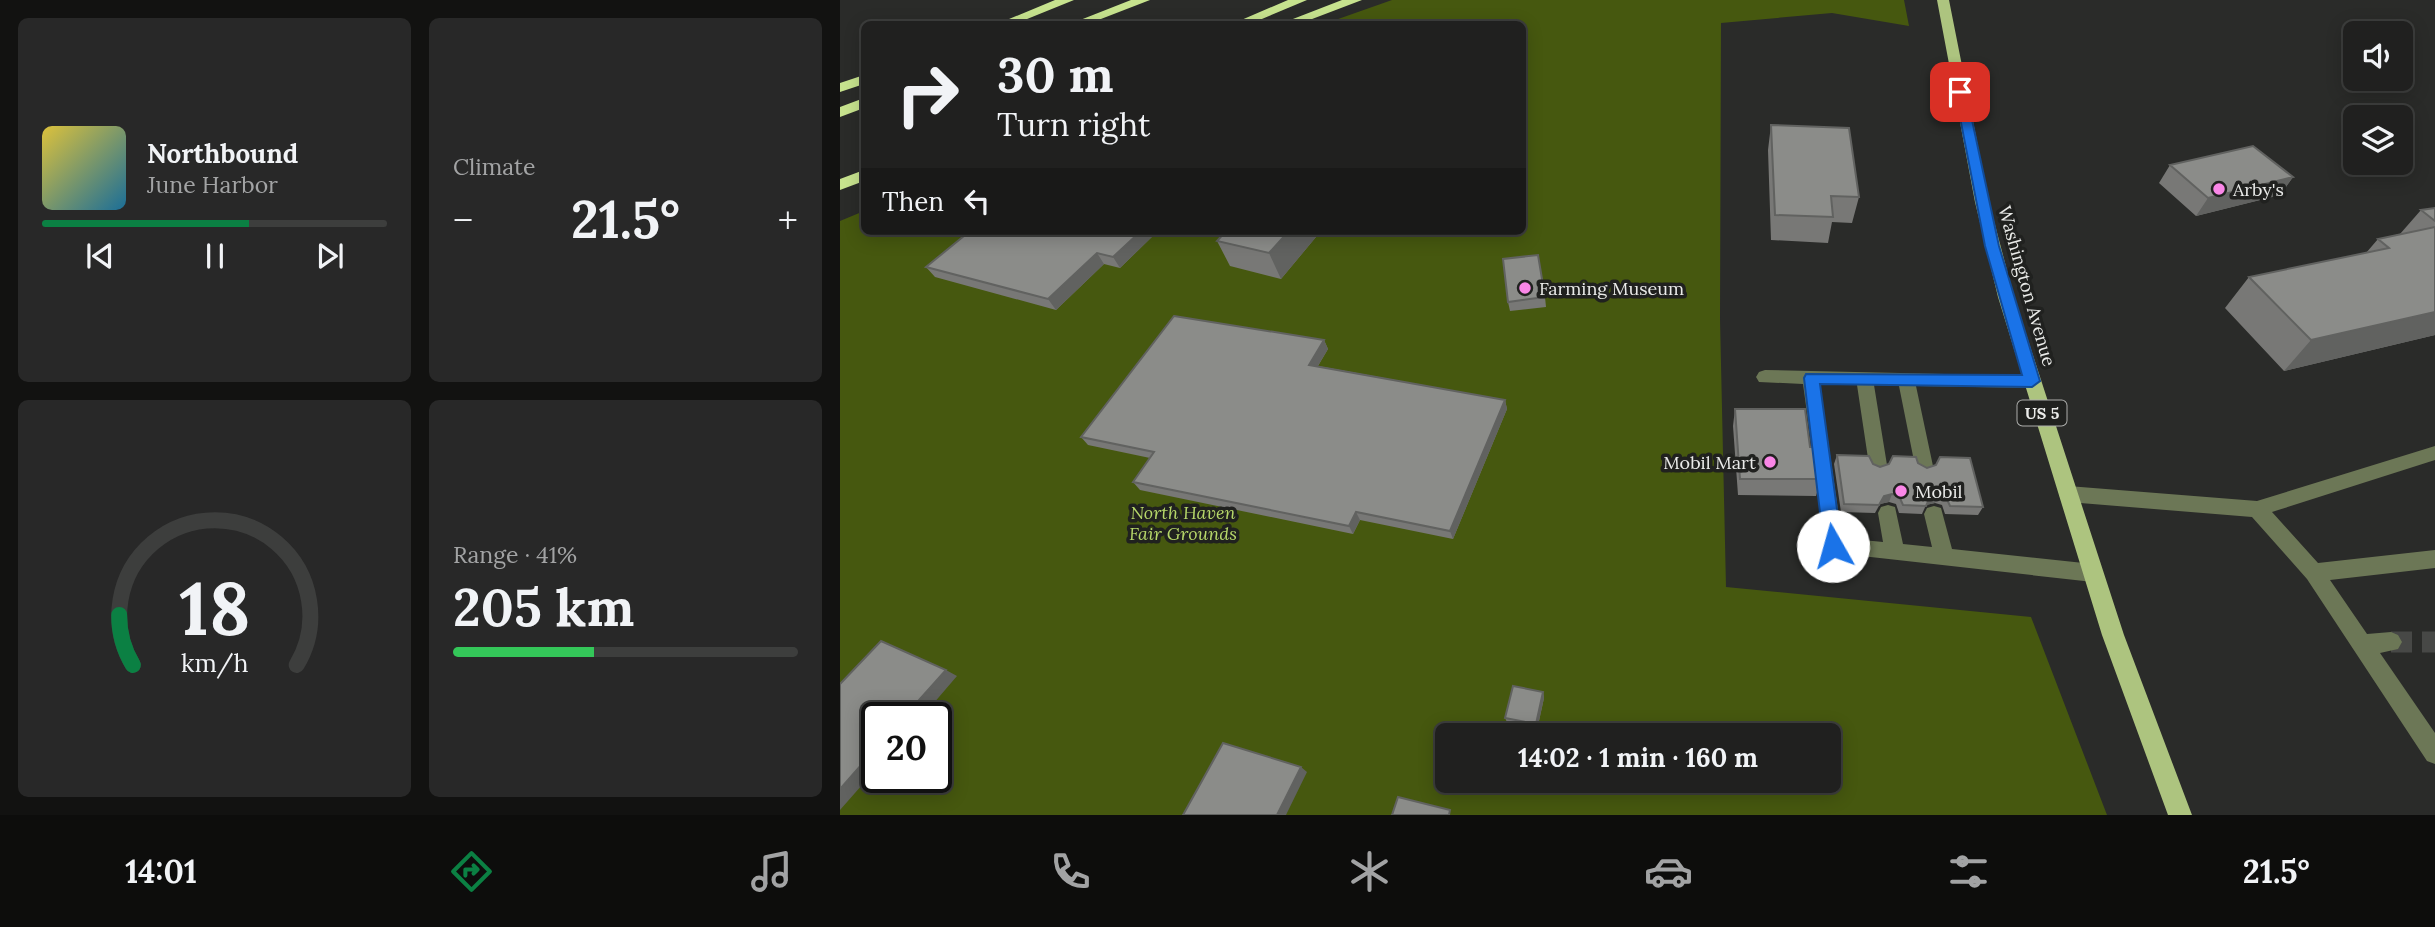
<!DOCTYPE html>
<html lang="en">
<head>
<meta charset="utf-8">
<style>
  body { margin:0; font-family:Lora,serif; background:#282828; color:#f1f3f6; height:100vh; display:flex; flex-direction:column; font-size:26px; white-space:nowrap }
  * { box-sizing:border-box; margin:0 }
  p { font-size:23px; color:#a2a3a4 }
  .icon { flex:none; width:38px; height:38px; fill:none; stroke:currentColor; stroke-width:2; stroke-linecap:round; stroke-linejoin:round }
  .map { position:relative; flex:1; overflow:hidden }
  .details { display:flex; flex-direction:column; gap:18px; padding:18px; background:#121211; width:840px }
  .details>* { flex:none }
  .guide { position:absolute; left:21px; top:21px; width:665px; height:214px; border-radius:10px; box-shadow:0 4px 18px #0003,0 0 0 2px #3d3e3d; background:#20201f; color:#f1f3f6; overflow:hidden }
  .buttons { position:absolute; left:1503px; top:21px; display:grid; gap:14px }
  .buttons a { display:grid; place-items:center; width:70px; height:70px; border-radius:10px; background:#20201f; box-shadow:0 4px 18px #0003,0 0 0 2px #3d3e3d; font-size:35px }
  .speed { position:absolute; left:21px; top:702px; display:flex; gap:14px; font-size:35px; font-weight:700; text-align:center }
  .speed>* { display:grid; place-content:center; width:91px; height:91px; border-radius:50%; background:#20201f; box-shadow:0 4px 18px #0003,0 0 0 2px #3d3e3d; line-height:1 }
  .speed .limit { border:4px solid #111; border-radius:10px; background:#fff; color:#111 }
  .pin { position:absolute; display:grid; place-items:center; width:60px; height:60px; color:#fff; margin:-30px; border-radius:14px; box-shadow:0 4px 10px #0006 }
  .me { position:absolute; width:77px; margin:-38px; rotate:353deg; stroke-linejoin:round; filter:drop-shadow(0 0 5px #0008) }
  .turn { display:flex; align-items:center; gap:24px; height:147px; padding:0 21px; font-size:32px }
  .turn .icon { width:91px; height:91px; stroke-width:2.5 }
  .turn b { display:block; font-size:49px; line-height:60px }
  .then { display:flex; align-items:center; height:66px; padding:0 21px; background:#0003; gap:14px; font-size:26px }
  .big { font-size:52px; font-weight:700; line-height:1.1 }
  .details .card { flex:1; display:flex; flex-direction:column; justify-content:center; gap:10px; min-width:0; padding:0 24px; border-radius:10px; background:#282828 }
  .details .dial { align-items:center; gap:0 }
  .dial svg { height:182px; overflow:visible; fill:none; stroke:#3d3e3d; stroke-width:7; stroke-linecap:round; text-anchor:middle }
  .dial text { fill:#f1f3f6; stroke:none }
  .song { display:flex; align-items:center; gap:21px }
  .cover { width:84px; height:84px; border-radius:10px; background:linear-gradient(135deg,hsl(50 70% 55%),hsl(200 70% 35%)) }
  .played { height:7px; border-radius:4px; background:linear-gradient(90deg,#0b8043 60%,#3d3e3d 60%) }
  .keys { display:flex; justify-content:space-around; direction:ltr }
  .heat { display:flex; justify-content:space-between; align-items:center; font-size:38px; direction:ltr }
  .charge { height:10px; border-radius:5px; background:linear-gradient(90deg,#34c759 41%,#3d3e3d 0) }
  .details .tiles { flex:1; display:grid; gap:18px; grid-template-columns:repeat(2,1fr) }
  .trip { position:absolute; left:595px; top:723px; width:406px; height:70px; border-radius:10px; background:#20201f; box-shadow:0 4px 18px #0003,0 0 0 2px #3d3e3d; font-weight:700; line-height:70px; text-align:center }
  .tab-bar { display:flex; height:112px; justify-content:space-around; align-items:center; background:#0d0d0c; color:#a2a3a4 }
  .tab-bar .icon { width:49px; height:49px }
  .tab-bar .active { color:#0b8043 }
  .tab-bar b { font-size:32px; color:#f1f3f6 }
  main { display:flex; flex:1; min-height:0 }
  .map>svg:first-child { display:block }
</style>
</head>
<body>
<main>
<section class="details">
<div class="tiles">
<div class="card">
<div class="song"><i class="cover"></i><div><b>Northbound</b><p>June Harbor</p></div></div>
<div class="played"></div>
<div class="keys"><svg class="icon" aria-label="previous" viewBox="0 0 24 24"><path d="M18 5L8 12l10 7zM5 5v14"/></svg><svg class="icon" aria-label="pause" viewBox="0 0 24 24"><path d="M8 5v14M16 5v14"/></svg><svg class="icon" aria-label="next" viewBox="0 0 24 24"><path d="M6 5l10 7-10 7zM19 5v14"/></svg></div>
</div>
<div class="card"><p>Climate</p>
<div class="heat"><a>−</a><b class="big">21.5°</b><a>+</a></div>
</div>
<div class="card dial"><svg viewBox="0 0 100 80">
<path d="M14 69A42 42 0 1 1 86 69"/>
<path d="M14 69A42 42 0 0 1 8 47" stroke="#0b8043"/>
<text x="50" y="56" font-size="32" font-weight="700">18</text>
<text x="50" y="72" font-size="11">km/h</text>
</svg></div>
<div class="card"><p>Range · 41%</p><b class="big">205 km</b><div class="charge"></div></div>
</div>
</section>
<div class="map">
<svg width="1595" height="815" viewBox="0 0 1595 815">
  <rect width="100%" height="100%" fill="#2a2b29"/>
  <path fill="#46580f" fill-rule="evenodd" d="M 552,0 L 1064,0 L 1069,26 L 992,13 L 881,23 L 880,319 L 886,587 L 1191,617 L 1267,815 L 0,815 L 0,221 L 24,211 L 24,231 L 682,231 L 682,24 L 484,24 ZM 37,718 L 96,718 L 96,777 L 37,777 ZM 607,735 L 989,735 L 989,780 L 607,780 Z"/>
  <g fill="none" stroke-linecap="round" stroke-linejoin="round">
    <path stroke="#474846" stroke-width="21" stroke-dasharray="21 10" stroke-linecap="butt" d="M 1551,642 L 1595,642"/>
    <path fill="#6c7756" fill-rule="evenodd" d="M 925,370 L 1198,376 L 1201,381 L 1198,386 L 1192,388 L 1076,386 L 1093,466 L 1091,471 L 1084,474 L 1077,471 L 1075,466 L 1059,386 L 1034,385 L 1047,465 L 1045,470 L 1038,473 L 1031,470 L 1029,465 L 1017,385 L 980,384 L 1002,538 L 1043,542 L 1038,513 L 1041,507 L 1048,505 L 1055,507 L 1063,544 L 1092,547 L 1084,514 L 1087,508 L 1094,506 L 1101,508 L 1112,549 L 1253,564 L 1260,567 L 1263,573 L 1260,579 L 1253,582 L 986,552 L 963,384 L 919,382 L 916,377 L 919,372 Z
      M 1595,446 L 1595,460 L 1432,512 L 1478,563 L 1595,550 L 1595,568 L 1490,580 L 1527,634 L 1551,632 L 1558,635 L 1562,642 L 1558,649 L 1540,653 L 1595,733 L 1595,764 L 1587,761 L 1467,579 L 1412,517 L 1228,502 L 1221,500 L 1219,494 L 1221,488 L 1228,486 L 1417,501 Z"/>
    <path fill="#adc47f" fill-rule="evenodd" d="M 1097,0 L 1109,0 L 1149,202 L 1174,297 L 1284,635 L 1352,815 L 1328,815 L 1262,635 L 1158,297 L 1135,202 Z"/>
    <path fill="#c7e38e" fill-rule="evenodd" d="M 215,0 L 234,0 L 175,24 L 157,24 Z
      M 291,0 L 310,0 L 248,24 L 230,24 Z
      M 448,0 L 467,0 L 410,24 L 392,24 Z
      M 502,0 L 522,0 L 459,24 L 440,24 Z
      M 24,75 L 24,84 L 0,92 L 0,83 Z
      M 24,98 L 24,108 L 0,117 L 0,107 Z
      M 24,170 L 24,181 L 0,190 L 0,179 Z"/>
  </g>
  <path fill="#787876" d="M 931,125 L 1019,197 L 1012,223 L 992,222 L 988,243 L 931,240 L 928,150 Z
    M 1330,165 L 1453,177 L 1440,195 L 1356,216 L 1319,183 Z
    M 1595,208 L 1595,335 L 1444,371 L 1385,308 L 1409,277 L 1526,253 L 1538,239 L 1560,234 L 1581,210 Z
    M 318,231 L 280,268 L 264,264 L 216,310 L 95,277 L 86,267 Z
    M 386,231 L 481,231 L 441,279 L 390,266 L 377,241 Z
    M 705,297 L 706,307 L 670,311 L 668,302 Z
    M 484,340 L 488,349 L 478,366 L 665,400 L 667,409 L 613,539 L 520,520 L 513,534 L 300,490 L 293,482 L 310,458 L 248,445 L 241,437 Z
    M 895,409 L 970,447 L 981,479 L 976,496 L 898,495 L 893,426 Z
    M 997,455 L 1033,464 L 1040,467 L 1078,463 L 1143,507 L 1138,515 L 1105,514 L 1102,505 L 1095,503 L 1086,505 L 1082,514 L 1059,513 L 1056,504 L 1049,502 L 1040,504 L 1035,513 L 1001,512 L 994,464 Z
    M 703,692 L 704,698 L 697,730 L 668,724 L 665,718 Z"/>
  <path fill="#616260" d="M 1453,177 L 1440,195 L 1356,216 L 1368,198 Z
    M 301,231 L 318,231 L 280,268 L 273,257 Z
    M 449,231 L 481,231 L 441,279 L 429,253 Z
    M 257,253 L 264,264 L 216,310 L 208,299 Z
    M 1595,312 L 1595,335 L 1444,371 L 1471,340 Z
    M 484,340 L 488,349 L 473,374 L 469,365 Z
    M 665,400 L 667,409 L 613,539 L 610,531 Z
    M 1052,494 L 1049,502 L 1040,504 L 1035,513 L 1044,496 Z
    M 1099,495 L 1095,503 L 1086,505 L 1082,514 L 1090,497 Z
    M 516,512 L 520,520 L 513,534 L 509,526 Z
    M 106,670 L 117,676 L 81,718 L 63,718 Z
    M 703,692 L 704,698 L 697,730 L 696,724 Z
    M 37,747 L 37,768 L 0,810 L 0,789 Z
    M 461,767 L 467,772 L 446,815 L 437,815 Z"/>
  <path fill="#8b8c89" stroke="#616260" stroke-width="2" d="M 931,125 L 1009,128 L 1019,197 L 991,196 L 993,217 L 935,215 Z
    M 1413,146 L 1453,177 L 1368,198 L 1330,165 Z
    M 1595,208 L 1595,221 L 1581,210 Z
    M 1595,227 L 1595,312 L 1471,340 L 1409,277 L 1549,248 L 1538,239 Z
    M 130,231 L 301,231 L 273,257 L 257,253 L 208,299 L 86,267 Z
    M 386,231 L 449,231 L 429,253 L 377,241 Z
    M 698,255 L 705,297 L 668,302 L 663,259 Z
    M 334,316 L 484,340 L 469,365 L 665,400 L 610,531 L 516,512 L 509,526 L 293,482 L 314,452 L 241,437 Z
    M 895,409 L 965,409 L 970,447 L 976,447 L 981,479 L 900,479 Z
    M 997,455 L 1029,456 L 1033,464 L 1040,467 L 1049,464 L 1053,456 L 1076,457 L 1078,463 L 1087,468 L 1096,465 L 1100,457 L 1130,458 L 1143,507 L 1110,506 L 1106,497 L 1099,495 L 1090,497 L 1086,506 L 1063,505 L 1059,496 L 1052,494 L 1044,496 L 1039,505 L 1004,504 Z
    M 41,641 L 106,670 L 63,718 L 37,718 L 37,747 L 0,789 L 0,684 Z
    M 673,686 L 703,692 L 696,724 L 665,718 Z
    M 383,743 L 461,767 L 437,815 L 343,815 Z
    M 558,797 L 610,810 L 609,815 L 552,815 Z"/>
  <path fill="#1a73e8" stroke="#114b97" stroke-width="2" d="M 1120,89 L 1126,92 L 1159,246 L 1200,381 L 1192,387 L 980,384 L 1002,546 L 1000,551 L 993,554 L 987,551 L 984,546 L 964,378 L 966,374 L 1182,375 L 1145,246 L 1115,92 Z"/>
  <g fill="#fa87e7" stroke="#20211f" stroke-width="2.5">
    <circle cx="1379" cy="189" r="7"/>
    <circle cx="685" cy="288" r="7"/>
    <circle cx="930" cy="462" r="7"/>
    <circle cx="1061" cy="491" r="7"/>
  </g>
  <g text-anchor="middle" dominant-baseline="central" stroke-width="7" stroke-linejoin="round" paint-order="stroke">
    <rect fill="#20211f" stroke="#adaeac" stroke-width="2" x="1177.5" y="400.5" width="49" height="25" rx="5"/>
    <g font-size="16" font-weight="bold" fill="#eaebe9">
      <text x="1202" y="413">US 5</text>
    </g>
    <g font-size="18" fill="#eaebe9" stroke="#20211f" text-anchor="start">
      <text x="1393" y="189">Arby's</text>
      <text x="699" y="288">Farming Museum</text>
      <text x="916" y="462" text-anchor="end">Mobil Mart</text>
      <text x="1075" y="491">Mobil</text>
    </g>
    <g font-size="18" fill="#eaebe9" stroke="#20211f">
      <text transform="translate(1187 286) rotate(74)">Washington Avenue</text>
    </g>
    <g font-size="18" font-style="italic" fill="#b6d769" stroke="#20211f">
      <text x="343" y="512">North Haven<tspan x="343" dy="21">Fair Grounds</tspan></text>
    </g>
  </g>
</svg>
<div class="buttons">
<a><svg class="icon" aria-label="sound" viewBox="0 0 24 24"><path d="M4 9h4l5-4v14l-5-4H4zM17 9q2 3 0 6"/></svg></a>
<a><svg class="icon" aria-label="layers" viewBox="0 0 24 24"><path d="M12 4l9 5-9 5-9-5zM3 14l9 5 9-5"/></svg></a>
</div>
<div class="speed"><div class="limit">20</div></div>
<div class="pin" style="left:1120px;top:92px;background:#d93025"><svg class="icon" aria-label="arrive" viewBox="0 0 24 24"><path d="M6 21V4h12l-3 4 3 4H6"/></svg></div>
<svg class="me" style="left:993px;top:546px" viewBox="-20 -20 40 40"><circle r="19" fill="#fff"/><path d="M0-13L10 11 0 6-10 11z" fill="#1a73e8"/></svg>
<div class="trip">14:02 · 1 min · 160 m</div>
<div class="guide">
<div class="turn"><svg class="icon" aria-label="right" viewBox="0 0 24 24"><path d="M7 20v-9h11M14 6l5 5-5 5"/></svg><div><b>30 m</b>Turn right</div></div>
<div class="then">Then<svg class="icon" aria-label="left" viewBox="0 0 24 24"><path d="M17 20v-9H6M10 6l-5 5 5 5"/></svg></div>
</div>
</div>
</main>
<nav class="tab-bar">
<b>14:01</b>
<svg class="icon active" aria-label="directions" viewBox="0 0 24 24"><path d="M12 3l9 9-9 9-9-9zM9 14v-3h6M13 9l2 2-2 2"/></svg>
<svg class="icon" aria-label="music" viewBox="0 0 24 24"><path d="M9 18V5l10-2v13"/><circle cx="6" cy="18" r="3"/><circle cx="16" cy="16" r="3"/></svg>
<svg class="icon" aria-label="phone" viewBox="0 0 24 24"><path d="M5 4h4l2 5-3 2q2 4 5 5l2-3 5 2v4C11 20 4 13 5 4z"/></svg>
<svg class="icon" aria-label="climate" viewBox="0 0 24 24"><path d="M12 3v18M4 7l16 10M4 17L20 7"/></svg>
<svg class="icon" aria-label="car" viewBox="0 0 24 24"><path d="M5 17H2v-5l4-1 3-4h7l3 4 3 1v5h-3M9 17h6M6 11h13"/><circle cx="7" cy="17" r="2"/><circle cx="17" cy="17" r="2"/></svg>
<svg class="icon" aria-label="filters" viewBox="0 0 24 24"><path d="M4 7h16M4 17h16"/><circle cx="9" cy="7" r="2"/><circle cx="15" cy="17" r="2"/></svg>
<b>21.5°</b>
</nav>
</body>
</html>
